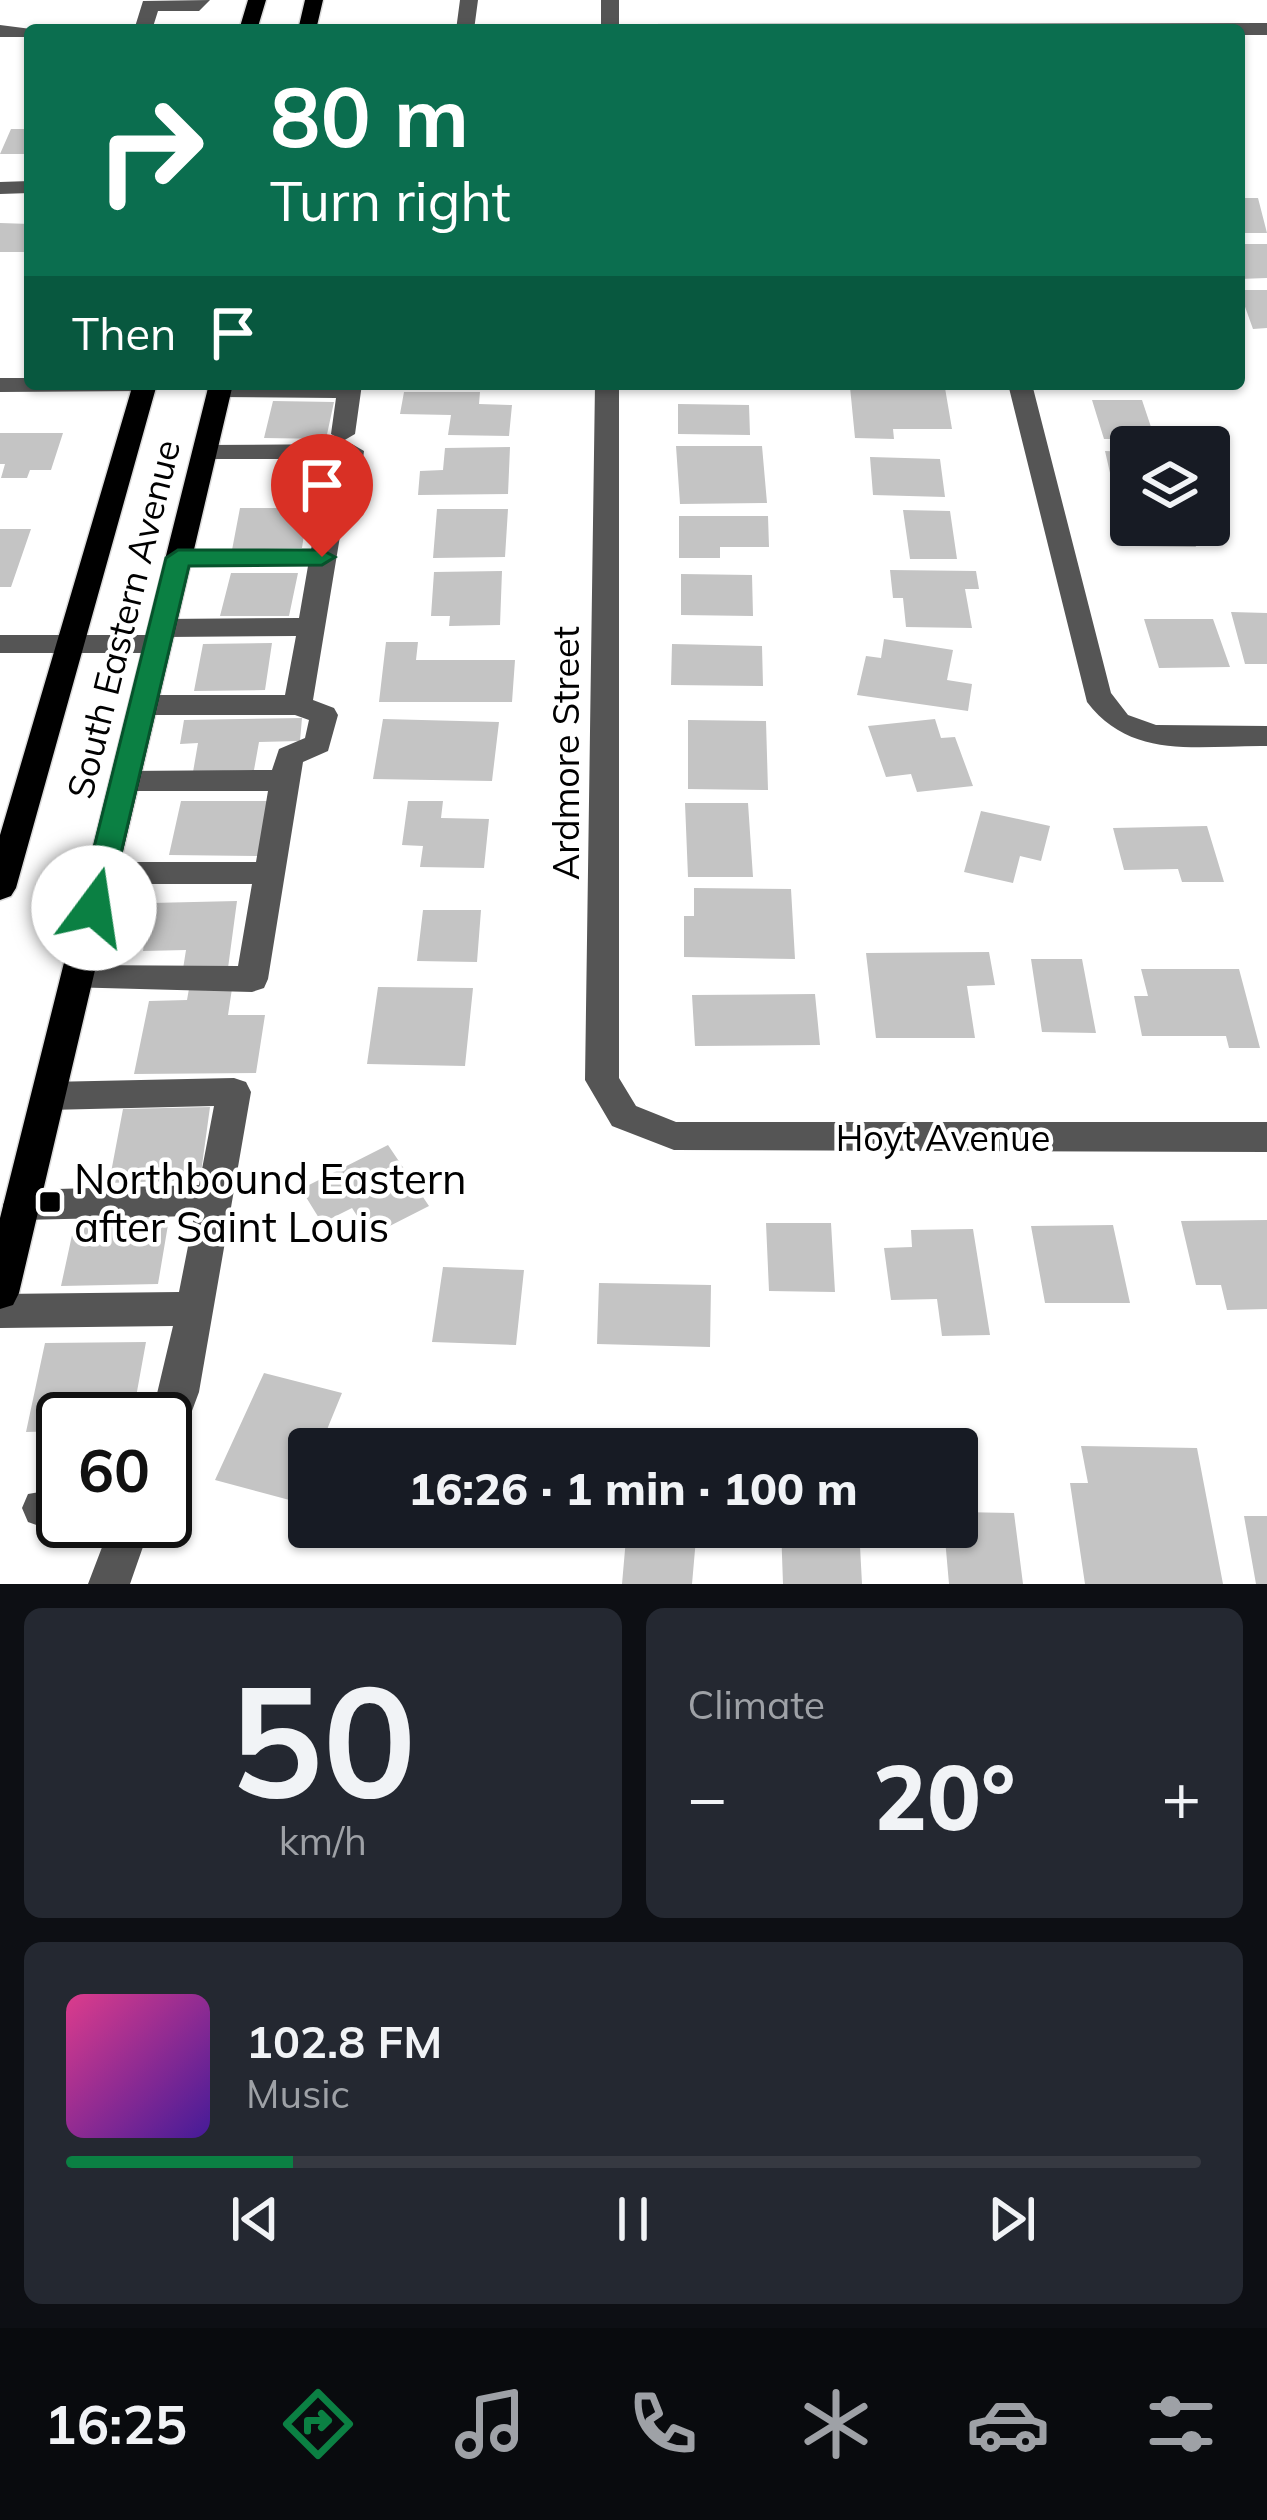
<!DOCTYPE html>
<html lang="en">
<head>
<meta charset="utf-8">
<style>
  body { margin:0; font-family:Mulish,sans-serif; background:#242831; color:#f1f3f6; height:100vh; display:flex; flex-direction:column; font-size:45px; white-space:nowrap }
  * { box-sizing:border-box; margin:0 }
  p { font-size:39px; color:#9ea1a6 }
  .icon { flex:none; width:66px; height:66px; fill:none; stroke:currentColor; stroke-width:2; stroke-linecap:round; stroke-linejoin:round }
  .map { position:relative; height:1584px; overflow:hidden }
  .details { display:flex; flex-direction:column; gap:24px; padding:24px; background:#0d0f14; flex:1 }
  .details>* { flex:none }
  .hud { position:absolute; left:24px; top:24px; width:1221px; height:366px; border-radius:12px; box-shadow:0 3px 9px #0004; background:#0b6e4f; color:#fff; overflow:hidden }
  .fabs { position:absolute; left:1110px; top:426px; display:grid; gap:24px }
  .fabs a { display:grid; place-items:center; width:120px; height:120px; border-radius:12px; background:#171b24; box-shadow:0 3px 9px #0004; font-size:60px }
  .speed { position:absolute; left:36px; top:1392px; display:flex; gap:24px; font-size:60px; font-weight:700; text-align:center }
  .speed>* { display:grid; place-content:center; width:156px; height:156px; border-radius:50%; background:#171b24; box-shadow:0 3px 9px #0004; line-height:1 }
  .speed .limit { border:6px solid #111; border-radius:18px; background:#fff; color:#111 }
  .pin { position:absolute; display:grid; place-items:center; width:102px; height:102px; color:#fff; margin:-123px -51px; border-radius:50% 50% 50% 0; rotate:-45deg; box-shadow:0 0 12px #0007 }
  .pin .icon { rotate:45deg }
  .me { position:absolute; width:132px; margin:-66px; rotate:14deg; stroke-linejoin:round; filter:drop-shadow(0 0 9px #0008) }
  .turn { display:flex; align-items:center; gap:42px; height:252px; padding:0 48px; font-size:54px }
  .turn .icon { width:156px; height:156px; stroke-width:2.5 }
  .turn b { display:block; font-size:84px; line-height:102px }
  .then { display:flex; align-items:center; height:114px; padding:0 48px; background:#0003; gap:24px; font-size:45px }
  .big { font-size:90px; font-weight:800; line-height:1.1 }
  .details .widget { flex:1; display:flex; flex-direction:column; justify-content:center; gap:18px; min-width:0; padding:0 42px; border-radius:18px; background:#242831 }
  .details .dial { align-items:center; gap:0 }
  .dial b { font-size:156px; line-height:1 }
  .song { display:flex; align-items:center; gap:36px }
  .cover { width:144px; height:144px; border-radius:18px; background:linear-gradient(135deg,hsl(330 70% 55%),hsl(260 70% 35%)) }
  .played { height:12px; border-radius:6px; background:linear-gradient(90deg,#0b8043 20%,#363941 20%) }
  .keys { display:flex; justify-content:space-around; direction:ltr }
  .heat { display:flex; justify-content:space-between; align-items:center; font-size:66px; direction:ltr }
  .details .tiles { flex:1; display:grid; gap:24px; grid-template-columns:1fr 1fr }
  .widget:last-child { grid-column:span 2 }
  .trip { position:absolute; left:288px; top:1428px; width:690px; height:120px; border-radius:12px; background:#171b24; box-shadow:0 3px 9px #0004; font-weight:800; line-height:120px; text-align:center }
  .tab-bar { display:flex; height:192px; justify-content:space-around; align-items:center; background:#090b0e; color:#9ea1a6 }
  .tab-bar .icon { width:84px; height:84px }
  .tab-bar .active { color:#0b8043 }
  .tab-bar b { font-size:54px; color:#f1f3f6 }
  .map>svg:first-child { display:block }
</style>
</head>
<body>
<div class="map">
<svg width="1267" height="1584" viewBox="0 0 1267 1584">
  <rect width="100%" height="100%" fill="#fff"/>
  <path fill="#c4c4c4" d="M 11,129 L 30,129 L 28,154 L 0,154 Z
    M 1239,198 L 1258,198 L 1267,233 L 1239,233 Z
    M 0,223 L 30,224 L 30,252 L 0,252 Z
    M 1239,244 L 1267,244 L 1267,278 L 1239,279 Z
    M 1239,290 L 1267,290 L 1267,328 L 1253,329 Z
    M 850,387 L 945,388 L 952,429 L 893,429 L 894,439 L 855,438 Z
    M 404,392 L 480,392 L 479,404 L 512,405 L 509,436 L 448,435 L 451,415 L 400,414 Z
    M 1092,400 L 1142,400 L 1155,439 L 1104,439 Z
    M 273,401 L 334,402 L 326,439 L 264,438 Z
    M 678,404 L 749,405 L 750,435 L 678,434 Z
    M 0,433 L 63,433 L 51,470 L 30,470 L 27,478 L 1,478 L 5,464 L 0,464 Z
    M 676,446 L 762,446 L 767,503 L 680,504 Z
    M 510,447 L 508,494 L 418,495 L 420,471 L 443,470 L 445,448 Z
    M 1105,451 L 1131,452 L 1131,486 L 1113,486 Z
    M 870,457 L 940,459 L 945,497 L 873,495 Z
    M 240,508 L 308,508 L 302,548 L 232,550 Z
    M 437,509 L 508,509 L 505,557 L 433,558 Z
    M 1123,509 L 1131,509 L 1131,525 L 1190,525 L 1196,547 L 1133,546 Z
    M 903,510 L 950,511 L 957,559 L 910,559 Z
    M 679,516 L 768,516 L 769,547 L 720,547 L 720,558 L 679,558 Z
    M 0,529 L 31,529 L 11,587 L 0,587 Z
    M 890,570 L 976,571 L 979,589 L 965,589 L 972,628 L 906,627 L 903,598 L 893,598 Z
    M 502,571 L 500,625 L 449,626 L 450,616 L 431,616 L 434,572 Z
    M 231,573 L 298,573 L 289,616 L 220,616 Z
    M 681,574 L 752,575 L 753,616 L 681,615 Z
    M 1231,612 L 1267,613 L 1267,664 L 1245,664 Z
    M 1144,619 L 1213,619 L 1230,667 L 1159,668 Z
    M 884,639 L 953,650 L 947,680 L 972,684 L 968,711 L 857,695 L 866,656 L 881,658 Z
    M 386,642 L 418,642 L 416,660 L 515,660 L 512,702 L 379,702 Z
    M 272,643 L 265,690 L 194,691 L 203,644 Z
    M 672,644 L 762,646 L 763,686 L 671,685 Z
    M 302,718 L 300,741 L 259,742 L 254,770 L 193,772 L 198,743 L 180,744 L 184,720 Z
    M 383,719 L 499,722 L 492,781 L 373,779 Z
    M 935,719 L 941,738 L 955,737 L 973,786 L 917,792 L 911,774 L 886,777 L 868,726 Z
    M 688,720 L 766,721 L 768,790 L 688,789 Z
    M 181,801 L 271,801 L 261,856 L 169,855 Z
    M 408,801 L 443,801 L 441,818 L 489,819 L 484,868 L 420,867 L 423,846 L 402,845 Z
    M 685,803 L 748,803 L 753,877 L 688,877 Z
    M 981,811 L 1050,826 L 1041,861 L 1020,856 L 1013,883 L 964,872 Z
    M 1207,826 L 1224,882 L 1182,882 L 1178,869 L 1124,870 L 1113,828 Z
    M 694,888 L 791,889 L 795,959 L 684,957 L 684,916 L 694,916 Z
    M 237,901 L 228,968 L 183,969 L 186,950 L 143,951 L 151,903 Z
    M 423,910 L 481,910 L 477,962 L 417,961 Z
    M 989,952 L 995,985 L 967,986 L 975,1038 L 876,1038 L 866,953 Z
    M 1031,959 L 1082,959 L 1096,1033 L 1042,1032 Z
    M 1141,969 L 1239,969 L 1260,1048 L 1229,1048 L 1226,1036 L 1142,1036 L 1134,996 L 1148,996 Z
    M 233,982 L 228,1015 L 265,1015 L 256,1073 L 134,1074 L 149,1001 L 187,1000 L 190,983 Z
    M 378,987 L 473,988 L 465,1066 L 367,1064 Z
    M 815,994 L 820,1045 L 695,1046 L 692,995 Z
    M 210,1107 L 200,1180 L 109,1183 L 123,1109 Z
    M 388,1145 L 429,1206 L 370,1236 L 352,1208 L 322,1223 L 301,1189 Z
    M 124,1207 L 171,1207 L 158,1284 L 61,1286 L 74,1226 L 121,1225 Z
    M 1267,1220 L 1267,1309 L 1227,1310 L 1221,1285 L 1196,1285 L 1181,1221 Z
    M 766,1223 L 831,1223 L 835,1292 L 769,1291 Z
    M 1113,1225 L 1130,1303 L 1045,1303 L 1031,1226 Z
    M 973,1229 L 990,1335 L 942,1336 L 937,1299 L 891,1300 L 884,1248 L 912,1247 L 911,1230 Z
    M 443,1267 L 524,1270 L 516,1345 L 432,1342 Z
    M 599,1283 L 711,1285 L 710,1347 L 597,1344 Z
    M 146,1342 L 132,1419 L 63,1419 L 63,1431 L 26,1432 L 45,1343 Z
    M 264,1373 L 342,1393 L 319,1449 L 309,1449 L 309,1473 L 297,1502 L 215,1480 Z
    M 413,1431 L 502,1447 L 502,1449 L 408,1449 Z
    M 1081,1446 L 1197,1448 L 1223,1584 L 1085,1584 L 1070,1483 L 1088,1483 Z
    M 957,1512 L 1014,1513 L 1023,1584 L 949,1584 L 944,1527 L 957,1527 Z
    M 1244,1516 L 1267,1516 L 1267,1584 L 1256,1584 Z
    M 402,1527 L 481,1527 L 477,1544 Z
    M 627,1527 L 697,1527 L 692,1584 L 622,1584 Z
    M 781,1527 L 859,1527 L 862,1584 L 783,1584 Z"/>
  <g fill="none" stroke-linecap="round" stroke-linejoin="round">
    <g stroke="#dbdbdb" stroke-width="3">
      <path id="major" d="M 248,0 L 266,0 L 257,30 L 239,30 Z
        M 305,0 L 323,0 L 316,30 L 298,30 Z
        M 133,384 L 157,384 L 16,888 L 11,896 L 0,900 L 0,835 Z
        M 209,384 L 233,384 L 19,1293 L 13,1305 L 0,1309 L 0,1218 Z"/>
    </g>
    <path fill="#555" fill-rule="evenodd" d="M 210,0 L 199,11 L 158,11 L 152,30 L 134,30 L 143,1 Z
      M 460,0 L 478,0 L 474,30 L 456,30 Z
      M 601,0 L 619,0 L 619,30 L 601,30 Z
      M 1267,23 L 1267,35 L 1239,35 L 1239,30 L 637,30 L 646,24 Z
      M 0,25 L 39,30 L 30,30 L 30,37 L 0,37 Z
      M 30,181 L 30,193 L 0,194 L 0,182 Z
      M 0,378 L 30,378 L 30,384 L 157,384 L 145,391 L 0,392 Z
      M 214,384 L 362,384 L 355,434 L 343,441 L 331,434 L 336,398 L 219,397 L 207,390 Z
      M 595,384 L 619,384 L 619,1078 L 636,1106 L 676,1122 L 1267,1122 L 1267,1152 L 674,1150 L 612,1126 L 585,1080 Z
      M 1008,384 L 1032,384 L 1111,693 L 1128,715 L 1156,725 L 1267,726 L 1267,746 C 1199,745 1132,761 1087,702 Z
      M 352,444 L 364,451 L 358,498 L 345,506 L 313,700 L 334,708 L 338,715 L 328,751 L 303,762 L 268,979 L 264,988 L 252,992 L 65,987 L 61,978 L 65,969 L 77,965 L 238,966 L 252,884 L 102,884 L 91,881 L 86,873 L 91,865 L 102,862 L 256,862 L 268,791 L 124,791 L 109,781 L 124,771 L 272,770 L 279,749 L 305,738 L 309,720 L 295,715 L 143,715 L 129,705 L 143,695 L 285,695 L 296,636 L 166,637 L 172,644 L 158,653 L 0,653 L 0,635 L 153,635 L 147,628 L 161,619 L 299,618 L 308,566 L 178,566 L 165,558 L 178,550 L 311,550 L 319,504 L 332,496 L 338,459 L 204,459 L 192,452 L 204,445 Z
      M 234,1078 L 246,1082 L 251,1092 L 199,1392 L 179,1446 L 165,1451 L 165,1419 L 151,1419 L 173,1326 L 0,1328 L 0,1294 L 179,1292 L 194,1216 L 21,1220 L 8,1216 L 3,1205 L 8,1194 L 21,1190 L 199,1185 L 214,1106 L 48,1110 L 36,1106 L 31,1096 L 36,1086 L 48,1082 Z
      M 63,1488 L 63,1521 L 77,1521 L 42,1527 L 28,1522 L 22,1508 L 28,1494 Z
      M 112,1521 L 152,1521 L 130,1584 L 88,1584 Z"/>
    <use href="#major" fill="#000" fill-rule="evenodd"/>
  </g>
  <path fill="#0b8043" stroke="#07532c" stroke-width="3" d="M 178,550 L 322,550 L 335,557 L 322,565 L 189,566 L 108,908 L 94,919 L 79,908 L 166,558 Z"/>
  <rect fill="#000" stroke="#fff" stroke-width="4.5" x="38" y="1190" width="24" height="24" rx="6"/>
  <g text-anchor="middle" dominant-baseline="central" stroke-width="9" stroke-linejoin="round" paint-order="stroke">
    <g font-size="36" fill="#000" stroke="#fff">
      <text transform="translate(123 619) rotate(-76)">South Eastern Avenue</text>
      <text transform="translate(565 753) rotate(-90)">Ardmore Street</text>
      <text x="943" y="1137">Hoyt Avenue</text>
    </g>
    <g font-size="42" fill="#000" stroke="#fff" text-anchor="start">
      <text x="74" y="1178">Northbound Eastern<tspan x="74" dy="48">after Saint Louis</tspan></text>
    </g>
  </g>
</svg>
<div class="fabs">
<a><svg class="icon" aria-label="layers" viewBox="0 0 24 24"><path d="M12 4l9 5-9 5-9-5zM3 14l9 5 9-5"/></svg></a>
</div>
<div class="speed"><div class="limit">60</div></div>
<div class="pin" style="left:322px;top:557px;background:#d93025"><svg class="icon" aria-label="arrive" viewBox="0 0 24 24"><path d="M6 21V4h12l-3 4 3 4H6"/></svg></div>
<svg class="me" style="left:94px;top:908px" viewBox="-20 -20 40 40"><circle r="19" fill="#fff"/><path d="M0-13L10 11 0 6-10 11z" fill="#0b8043"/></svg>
<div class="trip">16:26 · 1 min · 100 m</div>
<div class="hud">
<div class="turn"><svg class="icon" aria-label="right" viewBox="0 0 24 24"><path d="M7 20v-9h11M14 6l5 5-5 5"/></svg><div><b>80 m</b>Turn right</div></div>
<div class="then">Then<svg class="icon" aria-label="arrive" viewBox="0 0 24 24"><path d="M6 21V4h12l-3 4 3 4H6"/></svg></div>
</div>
</div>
<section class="details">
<div class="tiles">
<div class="widget dial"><b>50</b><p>km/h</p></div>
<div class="widget"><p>Climate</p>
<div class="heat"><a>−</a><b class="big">20°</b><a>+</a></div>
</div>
<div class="widget">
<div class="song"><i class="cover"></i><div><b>102.8 FM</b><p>Music</p></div></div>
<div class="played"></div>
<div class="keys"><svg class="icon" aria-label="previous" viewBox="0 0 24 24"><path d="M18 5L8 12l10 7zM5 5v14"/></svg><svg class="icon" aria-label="pause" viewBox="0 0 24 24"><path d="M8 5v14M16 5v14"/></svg><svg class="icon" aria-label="next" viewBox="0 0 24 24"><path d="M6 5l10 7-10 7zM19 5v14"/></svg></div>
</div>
</div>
</section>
<nav class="tab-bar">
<b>16:25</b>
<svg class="icon active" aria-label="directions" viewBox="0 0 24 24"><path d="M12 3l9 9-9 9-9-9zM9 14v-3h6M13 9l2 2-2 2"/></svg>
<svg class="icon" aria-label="music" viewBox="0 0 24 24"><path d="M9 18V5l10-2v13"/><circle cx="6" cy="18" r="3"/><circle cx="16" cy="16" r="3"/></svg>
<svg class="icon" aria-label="phone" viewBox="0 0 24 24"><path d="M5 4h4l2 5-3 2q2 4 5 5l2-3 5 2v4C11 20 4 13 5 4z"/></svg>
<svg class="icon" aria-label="climate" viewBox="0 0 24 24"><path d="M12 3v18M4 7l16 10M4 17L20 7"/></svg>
<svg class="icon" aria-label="car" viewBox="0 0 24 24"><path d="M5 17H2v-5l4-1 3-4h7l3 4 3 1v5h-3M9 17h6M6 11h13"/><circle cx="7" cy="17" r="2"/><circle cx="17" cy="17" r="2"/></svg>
<svg class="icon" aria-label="filters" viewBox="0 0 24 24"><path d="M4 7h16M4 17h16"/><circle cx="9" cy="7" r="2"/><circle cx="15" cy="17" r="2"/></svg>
</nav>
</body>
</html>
